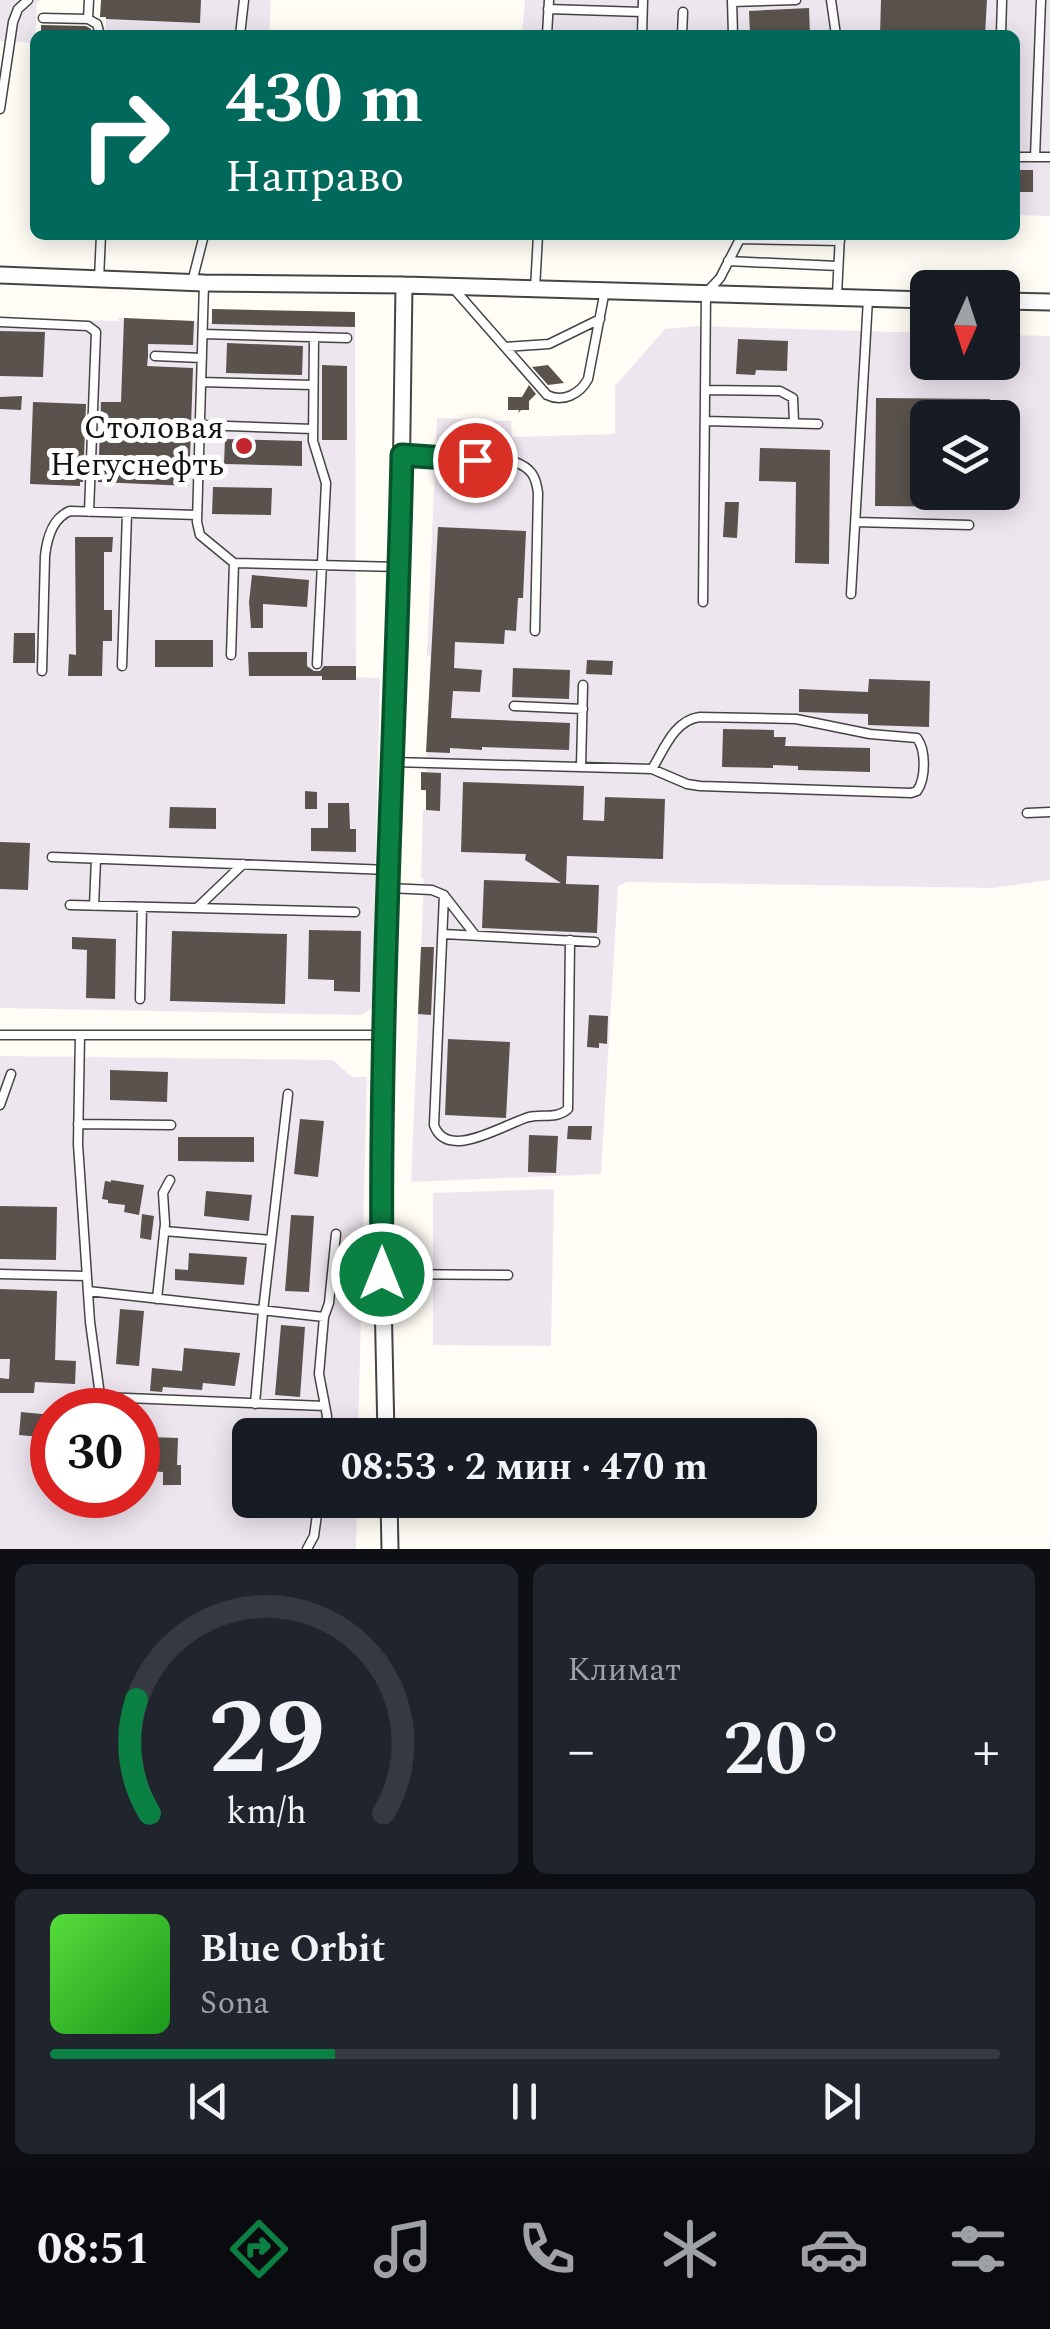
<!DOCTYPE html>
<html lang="ru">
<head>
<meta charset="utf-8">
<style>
  body { margin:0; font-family:Spectral,serif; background:#20242c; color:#f1f3f6; height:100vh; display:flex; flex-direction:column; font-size:38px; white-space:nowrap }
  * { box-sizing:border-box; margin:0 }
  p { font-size:32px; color:#9ea1a6 }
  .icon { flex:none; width:55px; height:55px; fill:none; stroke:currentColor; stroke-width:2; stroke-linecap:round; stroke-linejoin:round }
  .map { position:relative; height:1549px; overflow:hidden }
  .side { display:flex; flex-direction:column; gap:15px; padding:15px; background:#0d0f14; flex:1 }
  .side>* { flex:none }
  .top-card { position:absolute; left:30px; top:30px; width:990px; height:210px; border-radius:15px; box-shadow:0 5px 25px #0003; background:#00695c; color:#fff; overflow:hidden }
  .needle { width:65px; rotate:183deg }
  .fabs { position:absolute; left:910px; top:270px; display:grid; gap:20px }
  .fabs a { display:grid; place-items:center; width:110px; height:110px; border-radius:15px; background:#171b24; box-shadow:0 5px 25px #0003; font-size:50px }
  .speed { position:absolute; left:30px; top:1388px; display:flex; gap:20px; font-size:50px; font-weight:700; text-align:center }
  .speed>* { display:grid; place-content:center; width:130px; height:130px; border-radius:50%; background:#171b24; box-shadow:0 5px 25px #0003; line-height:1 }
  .speed .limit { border:15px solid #d22; background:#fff; color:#111 }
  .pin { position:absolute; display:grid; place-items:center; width:85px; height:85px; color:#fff; margin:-42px; border:5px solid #fff; border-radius:50%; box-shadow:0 2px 10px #0007 }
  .me { position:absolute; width:110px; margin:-55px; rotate:0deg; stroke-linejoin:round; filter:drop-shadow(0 0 8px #0008) }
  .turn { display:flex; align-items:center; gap:35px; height:210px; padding:0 30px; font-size:45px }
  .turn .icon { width:130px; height:130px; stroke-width:2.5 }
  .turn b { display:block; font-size:70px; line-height:85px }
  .big { font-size:75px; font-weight:700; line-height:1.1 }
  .side .widget { flex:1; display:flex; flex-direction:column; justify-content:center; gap:15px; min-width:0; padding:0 35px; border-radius:15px; background:#20242c }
  .side .dial { align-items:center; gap:0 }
  .dial svg { height:260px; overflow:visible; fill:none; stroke:#363941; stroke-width:7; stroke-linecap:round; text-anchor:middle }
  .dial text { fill:#f1f3f6; stroke:none }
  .song { display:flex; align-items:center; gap:30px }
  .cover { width:120px; height:120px; border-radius:15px; background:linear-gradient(135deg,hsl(110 70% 55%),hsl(120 70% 35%)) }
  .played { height:10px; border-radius:5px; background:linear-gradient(90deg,#0b8043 30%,#363941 30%) }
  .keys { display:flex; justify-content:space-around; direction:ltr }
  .heat { display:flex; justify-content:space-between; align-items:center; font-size:55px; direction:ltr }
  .side .tiles { flex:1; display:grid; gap:15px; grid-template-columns:1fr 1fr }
  .widget:last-child { grid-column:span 2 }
  .trip { position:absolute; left:232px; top:1418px; width:585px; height:100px; border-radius:15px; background:#171b24; box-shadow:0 5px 25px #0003; font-weight:700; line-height:100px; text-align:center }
  .tabs { display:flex; height:160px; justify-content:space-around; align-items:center; background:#090b0e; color:#9ea1a6 }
  .tabs .icon { width:70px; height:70px }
  .tabs .current { color:#0b8043 }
  .tabs b { font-size:45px; color:#f1f3f6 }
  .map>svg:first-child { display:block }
</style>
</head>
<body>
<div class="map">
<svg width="1050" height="1549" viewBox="0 0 1050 1549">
  <rect width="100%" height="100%" fill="#fffdf5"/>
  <path fill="#eee6ef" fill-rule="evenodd" d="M 0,0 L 40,0 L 37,3 L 35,43 L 0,41 Z
    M 101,0 L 271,0 L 269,35 L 143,32 L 142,34 L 136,34 L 136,32 L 106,31 L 106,18 L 100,17 Z
    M 525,0 L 1050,0 L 1050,216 L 1015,215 L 1015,35 L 522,35 Z
    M 212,309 L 355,312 L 356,677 L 380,678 L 372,1008 L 361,1015 L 0,1008 L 0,318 L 118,321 L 119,318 L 211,322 Z
    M 698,326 L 927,333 L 928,362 L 1002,362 L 1003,335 L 1050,336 L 1050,880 L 993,888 L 627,882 L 618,886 L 601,1174 L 411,1182 L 424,879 L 421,878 L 423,810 L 426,809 L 426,791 L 421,790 L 421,772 L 426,772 L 430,656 L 427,655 L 437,418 L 511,421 L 512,437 L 615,434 L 615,386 L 665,329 ZM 928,418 L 1002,418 L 1002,492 L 928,492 Z
    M 0,1056 L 333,1060 L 352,1077 L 367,1077 L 358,1435 L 250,1435 L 250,1500 L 357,1500 L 356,1549 L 0,1549 ZM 52,1410 L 138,1410 L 138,1495 L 52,1495 Z
    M 554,1189 L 551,1346 L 433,1345 L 433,1193 Z"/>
  <path fill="#5a524d" d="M 101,0 L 201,0 L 200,23 L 106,19 L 106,17 L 100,17 Z
    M 881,0 L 987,0 L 985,35 L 880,35 Z
    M 809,8 L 810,35 L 750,35 L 749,11 Z
    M 41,25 L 86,26 L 91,29 L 91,35 L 41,35 Z
    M 1015,170 L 1033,170 L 1033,192 L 1015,192 Z
    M 212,309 L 355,312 L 355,327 L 212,324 Z
    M 124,318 L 194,321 L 193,345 L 148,344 L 148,357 L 147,366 L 193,368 L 189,486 L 98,482 L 101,402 L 121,402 Z
    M 0,331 L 45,332 L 43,377 L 0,376 Z
    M 738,339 L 788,341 L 787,371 L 756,370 L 755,375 L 736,374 Z
    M 227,343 L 303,346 L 302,375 L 226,373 Z
    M 322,365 L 347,366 L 347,440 L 322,440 Z
    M 548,365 L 564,383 L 548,385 L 532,367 Z
    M 529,385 L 536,394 L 529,401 L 529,410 L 521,410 L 518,413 L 519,410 L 508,410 L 508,397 L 522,397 Z
    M 22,396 L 21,410 L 0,409 L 0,397 Z
    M 876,398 L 990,399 L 990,418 L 928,418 L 928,492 L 990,492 L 990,507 L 875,506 Z
    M 33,402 L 86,404 L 83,482 L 80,482 L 80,486 L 30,484 Z
    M 225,439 L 302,441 L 302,466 L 224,464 Z
    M 760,448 L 830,450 L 829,564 L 795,563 L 796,482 L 759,481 Z
    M 213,487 L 272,488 L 271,515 L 212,514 Z
    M 725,502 L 739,502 L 737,538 L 723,537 Z
    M 438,527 L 526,531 L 523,598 L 518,598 L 516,631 L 505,630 L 504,644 L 455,642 L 454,668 L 482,670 L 480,692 L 453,691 L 451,718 L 570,723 L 569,750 L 482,747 L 482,750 L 450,748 L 450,753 L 426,752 Z
    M 75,537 L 113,537 L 112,552 L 104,552 L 104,610 L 112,610 L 112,641 L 103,641 L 102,676 L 68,676 L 69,654 L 76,655 Z
    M 252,575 L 309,580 L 307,607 L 263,604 L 263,628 L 251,628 L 249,602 Z
    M 14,633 L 35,633 L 35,663 L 13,663 Z
    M 155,640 L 213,640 L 213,667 L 155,667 Z
    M 248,652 L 307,652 L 307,666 L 314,671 L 320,671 L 324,666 L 356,666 L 356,680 L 322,680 L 322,676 L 249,676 Z
    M 587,660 L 613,661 L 612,675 L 586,674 Z
    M 513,668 L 570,670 L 569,699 L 512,697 Z
    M 869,679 L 930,681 L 929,727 L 868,725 L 868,714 L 799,712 L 799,689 L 868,692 Z
    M 723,729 L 774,730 L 774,737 L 786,737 L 785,746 L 870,748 L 870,772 L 798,770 L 798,766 L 773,765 L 773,768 L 722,767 Z
    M 421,772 L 441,773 L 440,811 L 426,810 L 426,790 L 421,790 Z
    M 463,782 L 584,786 L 583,820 L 604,821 L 605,797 L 665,799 L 663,859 L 567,856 L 566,884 L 599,885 L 597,933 L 482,928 L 484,880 L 561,883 L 525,860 L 526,854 L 461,852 Z
    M 305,791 L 317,792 L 317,809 L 305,809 Z
    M 328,803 L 349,803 L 350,829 L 356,829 L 356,852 L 311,851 L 311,828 L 328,828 Z
    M 170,807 L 216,808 L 216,829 L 169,828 Z
    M 0,842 L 30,843 L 28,890 L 0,889 Z
    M 309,930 L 361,931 L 360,992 L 334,991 L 334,980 L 308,979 Z
    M 172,931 L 287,934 L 285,1004 L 170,1001 Z
    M 72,937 L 116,939 L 115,999 L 86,998 L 87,950 L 72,949 Z
    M 421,947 L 434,947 L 431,1015 L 418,1014 Z
    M 589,1015 L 608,1016 L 607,1044 L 599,1043 L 599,1048 L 587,1047 Z
    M 448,1039 L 510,1042 L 506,1118 L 445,1115 Z
    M 110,1070 L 168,1072 L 167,1102 L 110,1100 Z
    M 300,1119 L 324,1121 L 318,1177 L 294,1174 Z
    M 568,1126 L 592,1126 L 591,1140 L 567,1139 Z
    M 529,1135 L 558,1136 L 556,1173 L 528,1172 Z
    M 178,1137 L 254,1137 L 254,1162 L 178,1161 Z
    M 111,1180 L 144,1185 L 139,1215 L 124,1212 L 125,1205 L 108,1203 L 108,1200 L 102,1199 L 105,1181 L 111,1182 Z
    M 206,1191 L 252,1195 L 249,1221 L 204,1216 Z
    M 0,1206 L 57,1207 L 56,1260 L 0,1259 Z
    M 142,1214 L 154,1216 L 151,1240 L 140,1238 Z
    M 291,1215 L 314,1216 L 309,1292 L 285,1291 Z
    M 189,1253 L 247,1257 L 244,1285 L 175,1280 L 175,1269 L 188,1270 Z
    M 0,1289 L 57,1291 L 55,1360 L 76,1361 L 75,1384 L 35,1382 L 34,1393 L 0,1393 L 0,1378 L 9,1379 L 10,1359 L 0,1359 Z
    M 120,1309 L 144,1311 L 139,1366 L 116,1364 Z
    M 281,1325 L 305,1327 L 300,1397 L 275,1395 Z
    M 184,1348 L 240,1353 L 235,1386 L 203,1383 L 202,1390 L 163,1387 L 162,1392 L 150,1391 L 152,1368 L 182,1371 Z
    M 21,1412 L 52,1415 L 52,1438 L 19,1435 Z
    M 151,1437 L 178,1438 L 177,1465 L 181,1465 L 181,1485 L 163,1485 L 163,1472 L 150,1471 Z"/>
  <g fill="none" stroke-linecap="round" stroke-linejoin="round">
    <g stroke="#444" stroke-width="11">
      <path id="service" d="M 732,0 L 733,35
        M 831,0 L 836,35
        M 732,2 L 796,0
        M 548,9 L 642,12
        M 43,18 L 88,19 L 97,24 L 100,35
        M 88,19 L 89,0
        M 240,35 L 244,0
        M 547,35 L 549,0
        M 642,35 L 643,0
        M 682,35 L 683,12
        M 1001,35 L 1002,0
        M 0,109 L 13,22 L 18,9 L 28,0
        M 1015,157 L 1050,157
        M 1035,157 L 1041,0
        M 728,261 L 838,266
        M 99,279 L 101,235
        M 192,282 L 204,235
        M 204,283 L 197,522 L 200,535 L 234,563
        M 454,289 L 547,395 C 563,403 580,394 588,379 L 605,290
        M 535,289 L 538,235
        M 837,295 L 840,235
        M 0,322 L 88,326 L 96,332 L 89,512
        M 203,334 L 347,338
        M 314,337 L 313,441 L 326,483 L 317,664
        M 505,347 L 549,344 L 600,319
        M 155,356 L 202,358
        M 201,382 L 313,385
        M 705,390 L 780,391 L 793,398 L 794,423
        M 705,421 L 818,424
        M 200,425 L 313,429
        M 401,455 L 515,462 C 531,468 536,476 538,493 L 535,631
        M 856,522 L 969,525
        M 851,594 L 868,299
        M 703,602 L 706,293 L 720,278 L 740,239 L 840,241
        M 231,655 L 234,563 L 400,567
        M 122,666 L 127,513
        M 42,671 L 45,556 C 47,538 52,518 70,511 L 197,515
        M 514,706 L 583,709
        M 394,762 L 652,769 L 687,784 L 700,786 L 911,793 L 917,791 C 926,778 926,750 917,738 L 870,734 L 796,719 L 700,717 C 674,720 664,750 652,769
        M 581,767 L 583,685
        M 1027,813 L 1050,812
        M 52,857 L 389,870
        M 388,888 L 432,890 L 444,895 L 434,1125 C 447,1162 504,1124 529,1117 C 543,1114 557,1119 568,1109 L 570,940
        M 444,895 L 475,935
        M 70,905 L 355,912
        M 94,906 L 96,859
        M 197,908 L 243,864
        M 443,934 L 595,942
        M 140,999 L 142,907
        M 0,1035 L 383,1035
        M 80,1035 L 78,1144 L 90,1322 L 102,1410
        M 0,1105 L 11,1074
        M 78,1124 L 171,1125
        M 164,1231 L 271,1240
        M 0,1274 L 87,1276
        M 383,1274 L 508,1275
        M 88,1291 L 324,1317 L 329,1303 L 336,1234
        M 157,1299 L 165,1224 L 163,1193 L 170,1180
        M 324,1317 L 319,1374 L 327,1416 L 326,1435
        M 102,1397 L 325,1406
        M 255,1404 L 263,1311 L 288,1094
        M 100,1499 L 100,1495
        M 307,1549 L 314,1536 L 319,1500"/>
    </g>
    <g stroke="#444" stroke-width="19">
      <path id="minor" d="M 0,275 L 204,283 L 404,285 L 928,300
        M 1002,301 L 1050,302
        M 386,1435 L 382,1250 L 383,1035 L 400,567 L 404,285
        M 389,1500 L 390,1549"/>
    </g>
    <use href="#service" stroke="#fff" stroke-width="8"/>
    <use href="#minor" stroke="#fff" stroke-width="15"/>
  </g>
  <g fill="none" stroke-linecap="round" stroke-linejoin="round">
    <g stroke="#07532c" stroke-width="25">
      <path id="route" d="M 382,1274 C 379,1001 396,728 402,455 L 475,460"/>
    </g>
    <use href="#route" stroke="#0b8043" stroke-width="18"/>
  </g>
  <circle fill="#c4262e" stroke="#fff" stroke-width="4" cx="244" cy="446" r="10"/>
  <g text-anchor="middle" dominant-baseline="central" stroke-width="10" stroke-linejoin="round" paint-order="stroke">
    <g font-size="32" fill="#111" stroke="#fff" text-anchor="end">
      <text x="224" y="428">Столовая<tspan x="224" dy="37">Негуснефть</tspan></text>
    </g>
  </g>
</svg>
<div class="fabs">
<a><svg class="needle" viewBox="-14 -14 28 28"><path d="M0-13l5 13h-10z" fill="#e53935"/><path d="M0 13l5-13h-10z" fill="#9ea1a6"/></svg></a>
<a><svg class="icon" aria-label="layers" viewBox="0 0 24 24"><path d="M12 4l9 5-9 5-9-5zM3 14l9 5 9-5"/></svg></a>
</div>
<div class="speed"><div class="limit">30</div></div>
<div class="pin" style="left:475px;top:460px;background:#d93025"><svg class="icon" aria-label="arrive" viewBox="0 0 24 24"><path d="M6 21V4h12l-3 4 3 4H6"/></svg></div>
<svg class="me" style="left:382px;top:1274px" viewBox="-20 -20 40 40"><circle r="17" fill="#0b8043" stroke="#fff" stroke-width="3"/><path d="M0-11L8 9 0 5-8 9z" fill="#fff"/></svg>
<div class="trip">08:53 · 2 мин · 470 m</div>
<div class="top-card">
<div class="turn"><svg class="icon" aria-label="right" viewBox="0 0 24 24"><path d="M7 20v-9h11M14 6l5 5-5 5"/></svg><div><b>430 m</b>Направо</div></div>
</div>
</div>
<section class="side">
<div class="tiles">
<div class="widget dial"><svg viewBox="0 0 100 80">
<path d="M14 69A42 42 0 1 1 86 69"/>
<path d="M14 69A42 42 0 0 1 10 34" stroke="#0b8043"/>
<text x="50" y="56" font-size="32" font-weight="700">29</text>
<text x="50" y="72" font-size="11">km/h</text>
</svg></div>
<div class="widget"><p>Климат</p>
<div class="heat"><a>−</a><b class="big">20°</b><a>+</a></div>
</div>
<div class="widget">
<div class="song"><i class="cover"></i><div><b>Blue Orbit</b><p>Sona</p></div></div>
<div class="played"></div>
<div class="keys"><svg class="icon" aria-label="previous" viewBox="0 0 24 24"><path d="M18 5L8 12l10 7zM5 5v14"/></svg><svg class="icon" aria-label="pause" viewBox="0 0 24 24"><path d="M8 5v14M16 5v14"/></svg><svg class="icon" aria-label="next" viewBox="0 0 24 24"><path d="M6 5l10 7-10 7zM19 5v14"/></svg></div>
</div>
</div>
</section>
<nav class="tabs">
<b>08:51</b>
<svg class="icon current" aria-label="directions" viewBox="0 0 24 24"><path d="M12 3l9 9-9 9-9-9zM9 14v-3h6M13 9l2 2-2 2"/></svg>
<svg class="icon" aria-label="music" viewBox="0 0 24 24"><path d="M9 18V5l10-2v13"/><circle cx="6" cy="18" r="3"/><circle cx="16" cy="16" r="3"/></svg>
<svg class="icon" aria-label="phone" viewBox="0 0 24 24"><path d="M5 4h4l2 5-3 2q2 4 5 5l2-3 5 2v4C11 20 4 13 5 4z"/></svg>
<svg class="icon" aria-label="climate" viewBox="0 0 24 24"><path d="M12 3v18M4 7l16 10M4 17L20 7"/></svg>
<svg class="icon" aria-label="car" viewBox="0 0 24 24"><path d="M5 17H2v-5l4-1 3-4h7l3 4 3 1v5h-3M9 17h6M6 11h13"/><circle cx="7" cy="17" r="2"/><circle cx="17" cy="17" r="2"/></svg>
<svg class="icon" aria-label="filters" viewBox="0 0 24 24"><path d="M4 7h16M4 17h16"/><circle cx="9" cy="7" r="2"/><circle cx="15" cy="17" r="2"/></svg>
</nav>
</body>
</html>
